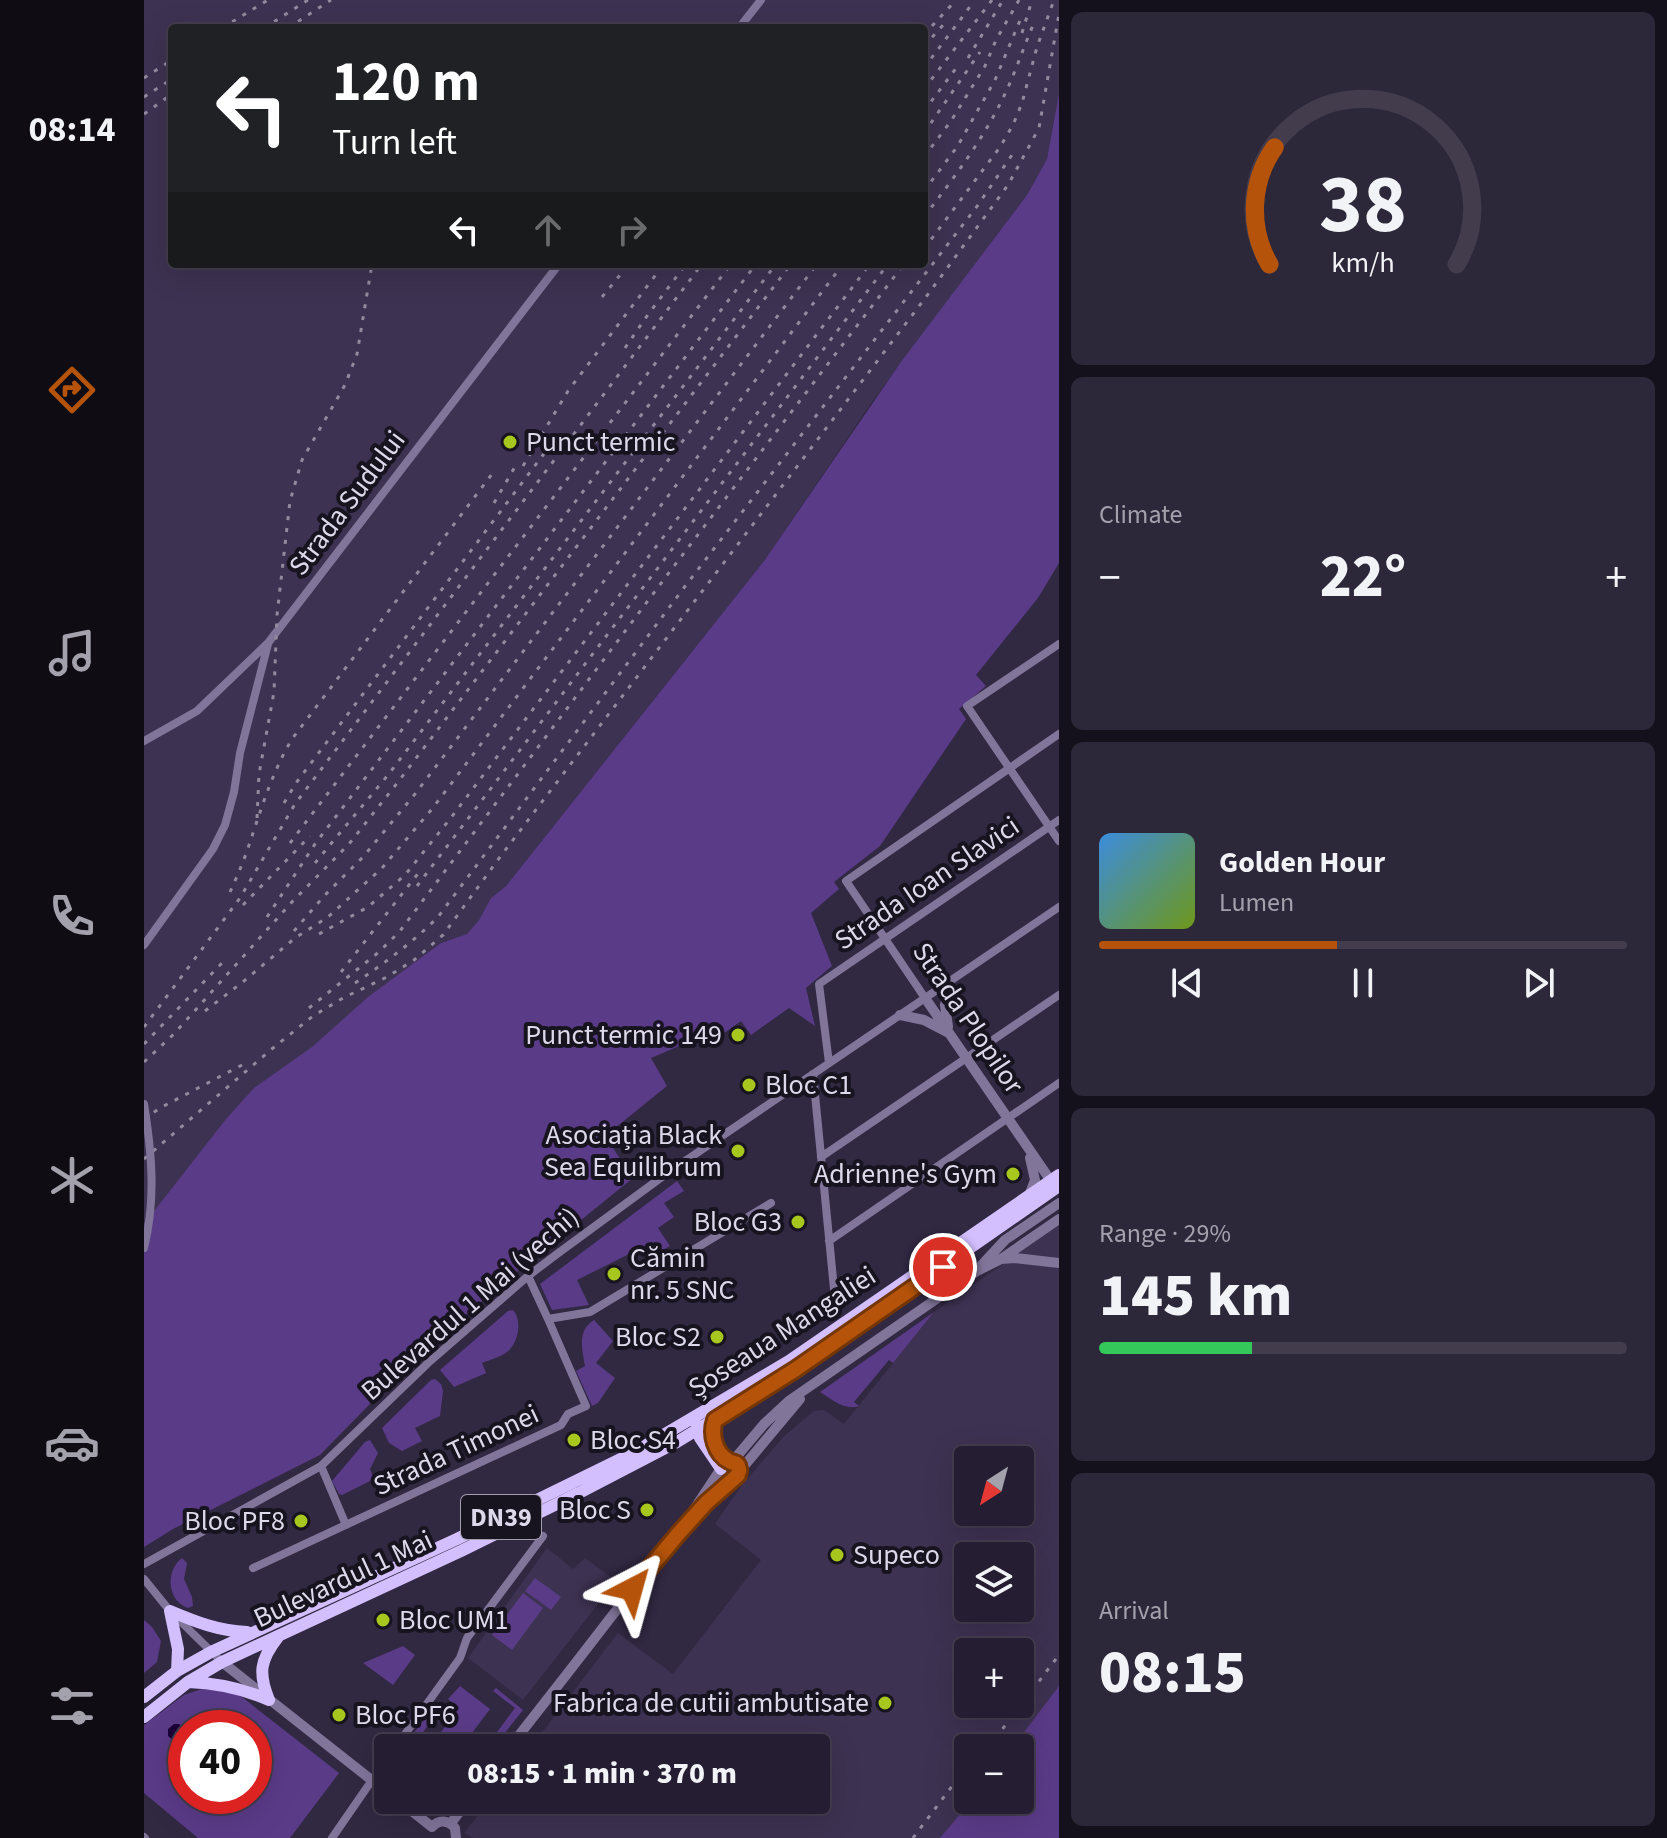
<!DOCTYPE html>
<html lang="en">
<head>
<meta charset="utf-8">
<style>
  body { margin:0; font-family:"Source Sans 3",sans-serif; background:#2d273a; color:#f1f3f6; height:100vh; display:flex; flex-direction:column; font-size:30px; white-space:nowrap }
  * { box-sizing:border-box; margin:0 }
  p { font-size:26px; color:#a3a2ac }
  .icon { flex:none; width:44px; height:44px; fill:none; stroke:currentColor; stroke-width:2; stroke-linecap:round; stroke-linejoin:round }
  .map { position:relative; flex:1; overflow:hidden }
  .sheet { display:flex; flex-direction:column; gap:12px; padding:12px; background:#14101c; width:608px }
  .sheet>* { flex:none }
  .hud { position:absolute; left:24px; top:24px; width:760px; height:244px; border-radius:8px; box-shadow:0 8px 32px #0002,0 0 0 2px #423c4d; background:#202124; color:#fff; overflow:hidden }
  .needle { width:52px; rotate:216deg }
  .tools { position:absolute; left:810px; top:1446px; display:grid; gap:16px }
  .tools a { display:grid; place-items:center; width:80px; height:80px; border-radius:8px; background:#251e32; box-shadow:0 8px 32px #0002,0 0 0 2px #423c4d; font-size:40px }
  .speed { position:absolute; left:24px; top:1710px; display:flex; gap:16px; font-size:40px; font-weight:700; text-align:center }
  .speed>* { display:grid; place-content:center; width:104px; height:104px; border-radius:50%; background:#251e32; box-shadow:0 8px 32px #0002,0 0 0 2px #423c4d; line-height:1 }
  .speed .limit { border:12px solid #d22; background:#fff; color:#111 }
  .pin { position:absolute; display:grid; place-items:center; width:68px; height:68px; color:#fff; margin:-34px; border:4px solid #fff; border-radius:50%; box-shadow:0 2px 8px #0007 }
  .me { position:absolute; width:88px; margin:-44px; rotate:39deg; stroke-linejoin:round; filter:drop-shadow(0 0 6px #0008) }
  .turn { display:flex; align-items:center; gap:28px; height:168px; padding:0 32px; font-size:36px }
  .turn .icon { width:104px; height:104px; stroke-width:2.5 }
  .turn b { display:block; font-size:56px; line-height:68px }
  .lanes { display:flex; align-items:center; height:76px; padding:0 32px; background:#0003; justify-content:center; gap:40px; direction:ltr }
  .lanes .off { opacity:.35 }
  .big { font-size:60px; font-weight:800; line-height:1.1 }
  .sheet .card { flex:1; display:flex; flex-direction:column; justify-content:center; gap:12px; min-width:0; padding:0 28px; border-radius:12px; background:#2d273a }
  .sheet .dial { align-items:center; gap:0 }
  .dial svg { height:208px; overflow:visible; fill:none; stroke:#423c4d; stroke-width:7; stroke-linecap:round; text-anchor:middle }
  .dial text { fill:#f1f3f6; stroke:none }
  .song { display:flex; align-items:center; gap:24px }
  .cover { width:96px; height:96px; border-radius:12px; background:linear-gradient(135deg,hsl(210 70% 55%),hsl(80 70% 35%)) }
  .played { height:8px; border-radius:4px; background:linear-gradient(90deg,#b45309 45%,#423c4d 45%) }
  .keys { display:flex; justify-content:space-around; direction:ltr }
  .heat { display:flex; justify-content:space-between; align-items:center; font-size:44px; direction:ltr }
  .charge { height:12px; border-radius:6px; background:linear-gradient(90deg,#34c759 29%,#423c4d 0) }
  .trip { position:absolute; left:230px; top:1734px; width:456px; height:80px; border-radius:8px; background:#251e32; box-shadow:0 8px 32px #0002,0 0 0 2px #423c4d; font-weight:800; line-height:80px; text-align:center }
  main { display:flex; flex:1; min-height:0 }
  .dock { display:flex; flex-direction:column; width:144px; justify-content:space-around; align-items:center; background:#0f0c14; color:#a3a2ac }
  .dock .icon { width:56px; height:56px }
  .dock .on { color:#b45309 }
  .dock b { font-size:36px; color:#f1f3f6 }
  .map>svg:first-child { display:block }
</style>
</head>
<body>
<main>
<nav class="dock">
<b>08:14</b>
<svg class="icon on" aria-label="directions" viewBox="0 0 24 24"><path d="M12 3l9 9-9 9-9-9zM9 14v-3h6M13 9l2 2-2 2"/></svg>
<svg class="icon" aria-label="music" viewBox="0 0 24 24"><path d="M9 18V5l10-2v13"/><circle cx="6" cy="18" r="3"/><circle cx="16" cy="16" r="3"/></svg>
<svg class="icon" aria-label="phone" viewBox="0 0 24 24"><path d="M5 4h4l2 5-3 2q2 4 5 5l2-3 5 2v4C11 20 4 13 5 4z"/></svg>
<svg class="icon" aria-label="climate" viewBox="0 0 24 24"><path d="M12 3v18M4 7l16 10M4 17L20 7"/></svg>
<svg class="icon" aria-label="car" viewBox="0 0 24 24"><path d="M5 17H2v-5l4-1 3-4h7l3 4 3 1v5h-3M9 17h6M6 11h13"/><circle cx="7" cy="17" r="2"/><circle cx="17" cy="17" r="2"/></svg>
<svg class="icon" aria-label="filters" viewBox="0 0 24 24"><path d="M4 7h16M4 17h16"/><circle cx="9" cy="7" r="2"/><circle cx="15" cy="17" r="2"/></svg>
</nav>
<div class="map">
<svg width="915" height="1838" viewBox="0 0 915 1838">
  <rect width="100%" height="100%" fill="#312842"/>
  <path fill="#3d3251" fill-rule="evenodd" d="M 0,0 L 915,0 L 915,93 L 903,159 L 883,195 L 728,402 L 620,561 L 362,886 L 347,898 L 335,920 L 323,934 L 296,943 L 0,1492 ZM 28,28 L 780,28 L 780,264 L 28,264 Z
    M 915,1225 L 915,1838 L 329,1838 L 320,1833 L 346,1800 L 672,1800 L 672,1748 L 386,1748 L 474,1633 L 529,1674 L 617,1560 L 571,1524 L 598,1485 L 640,1436 L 670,1411 L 680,1410 L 700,1424 L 790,1312 ZM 824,1460 L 876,1460 L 876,1512 L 824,1512 ZM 824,1556 L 876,1556 L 876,1608 L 824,1608 ZM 824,1652 L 876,1652 L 876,1704 L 824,1704 ZM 824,1748 L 876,1748 L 876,1800 L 824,1800 Z
    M 403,1548 L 429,1569 L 441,1558 L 472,1581 L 379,1700 L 324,1658 Z"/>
  <path fill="#5a3b88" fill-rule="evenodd" d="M 915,93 L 915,563 L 894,598 L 832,675 L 842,686 L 815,709 L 822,719 L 736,846 L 690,882 L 695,889 L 667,913 L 688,966 L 662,988 L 671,1026 L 645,1008 L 607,1035 L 597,1021 L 576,1036 L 535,1046 L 507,1058 L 523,1086 L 461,1136 L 489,1178 L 359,1283 L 266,1363 L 176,1455 L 29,1529 L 0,1547 L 0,1224 L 82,1119 L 110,1088 L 168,1047 L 224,997 L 297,943 L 323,934 L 335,920 L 347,898 L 362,886 L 620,561 L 757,362 L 883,195 L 903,159 Z
    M 533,1181 L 540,1191 L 520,1203 L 530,1217 L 514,1228 L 526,1246 L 503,1259 L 497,1248 L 433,1280 L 445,1305 L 408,1310 L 396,1284 Z
    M 369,1310 C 379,1321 374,1344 363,1352 C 356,1357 346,1360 338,1363 L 342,1373 L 310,1387 L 296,1370 L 364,1311 Z
    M 790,1312 L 749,1363 L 745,1360 L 710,1402 L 715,1406 C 701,1411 687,1399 676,1392 Z
    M 450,1320 L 469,1341 L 452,1363 L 471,1378 L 454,1403 L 448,1406 L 432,1371 L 441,1366 C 438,1349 433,1330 450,1320 Z
    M 291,1379 L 297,1384 L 299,1391 L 296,1416 L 271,1428 L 278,1441 L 258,1451 L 245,1443 L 238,1428 L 287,1380 Z
    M 226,1440 L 234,1453 L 226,1469 L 230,1479 L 198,1495 L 195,1494 L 188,1481 L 221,1442 Z
    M 38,1558 L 43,1563 L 40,1579 L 48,1597 L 49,1606 L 44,1608 C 23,1601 21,1571 38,1558 Z
    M 391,1578 L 417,1597 L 407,1610 L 381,1591 Z
    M 379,1593 L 399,1608 L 368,1650 L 348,1635 Z
    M 0,1620 L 8,1627 L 17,1641 L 13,1662 L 0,1673 Z
    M 259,1646 L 271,1655 L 249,1685 L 219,1663 Z
    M 316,1686 L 346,1709 L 325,1737 L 339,1748 L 285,1748 L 315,1708 L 304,1699 Z
    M 915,1686 L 915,1838 L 796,1838 L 828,1800 L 876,1800 L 876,1748 L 868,1748 Z
    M 64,1687 L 83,1690 L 98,1697 L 195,1773 L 146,1838 L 54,1838 L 0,1793 L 0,1725 L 40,1695 ZM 42,1728 L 110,1728 L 110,1796 L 42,1796 Z
    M 352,1688 L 379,1710 L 349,1748 L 341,1748 L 371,1708 L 349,1691 Z
    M 290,1707 L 295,1711 L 273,1740 L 284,1748 L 258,1748 Z"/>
  <path fill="#1b0037" d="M 51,1721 L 56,1724 L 58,1728 L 42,1728 L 42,1753 L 36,1758 L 29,1757 L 25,1752 L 27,1745 L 30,1741 L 24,1736 L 24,1729 L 30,1724 L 35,1724 L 40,1728 L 45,1723 Z"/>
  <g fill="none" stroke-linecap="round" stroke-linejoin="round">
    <path stroke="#81759a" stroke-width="8" d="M 595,28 L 617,0
      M 915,644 L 823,706 L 915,841
      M 0,741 L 53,711 L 124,643 L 415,264
      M 0,945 L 69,849 L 81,825 L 90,792 L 96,753 L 124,644
      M 781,998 L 702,881 L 915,734
      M 685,1063 L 675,984 L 915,820
      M 669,1074 L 690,1289
      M 677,1157 L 915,995
      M 685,1241 L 915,1083
      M 384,1276 L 404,1319 L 446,1312 L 627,1203
      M 177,1466 L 202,1525
      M 0,1564 L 177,1466 L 284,1363 L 384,1276 L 413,1254 L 522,1174 L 915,907
      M 109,1568 L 417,1425 L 424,1414 L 442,1406 L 404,1319
      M 0,1579 L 26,1611 L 78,1662
      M 251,1748 L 316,1658 L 323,1638 L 399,1536
      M 0,1837 L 1,1838
      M 188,1838 L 244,1757"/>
    <path stroke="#81759a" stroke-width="10" d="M 781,998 L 907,1181
      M 756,1015 L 780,1020 L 803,1032
      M 804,1027 L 801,1005 L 806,981
      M 885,1196 L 891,1180 L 886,1158
      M 857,1259 L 871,1258 L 915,1263
      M 836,1267 L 861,1240 L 915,1203
      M 588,1462 L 620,1424 L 646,1400 L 833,1271 L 857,1259 L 915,1219
      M 595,1472 L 656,1399
      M 547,1514 L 576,1470
      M 78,1662 L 244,1793
      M 365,1748 C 398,1706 431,1664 464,1621 C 503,1571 542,1521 590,1479
      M 254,1800 L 288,1827
      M 307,1823 L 325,1800
      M 288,1827 C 295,1819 304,1820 311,1828 L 312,1838"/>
    <path stroke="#d3bffd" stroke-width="12" d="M 571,1420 C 565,1436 572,1451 585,1461
      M 553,1425 L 556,1438 L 577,1469
      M 26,1611 C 52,1622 75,1631 103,1632
      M 26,1611 L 34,1649 L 33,1671
      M 44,1682 C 72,1683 100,1689 125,1700
      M 0,1697 L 33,1671 L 67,1652 L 313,1539 L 487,1454 L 528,1430 L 645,1361 L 915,1175
      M 125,1700 C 114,1673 116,1660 134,1637
      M 0,1717 L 44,1682 L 78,1662 L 319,1550 L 435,1493 L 533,1442 L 652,1369 L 915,1186"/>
    <path stroke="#928ba0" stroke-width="3" stroke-dasharray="4 8" stroke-linecap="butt" d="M 788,26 L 812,0
      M 78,28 L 124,0
      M 120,28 L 164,0
      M 144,28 L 187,0
      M 878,33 L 888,0
      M 780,46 L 801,23
      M 824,58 L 859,0
      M 780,68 L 828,4
      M 0,78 L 28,60
      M 780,89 L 848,0
      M 0,97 L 28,79
      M 780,111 L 816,63
      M 0,114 L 28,94
      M 780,133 L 836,52
      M 780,157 L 807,121 L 841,66 L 852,40 L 875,0
      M 780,191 L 813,147 L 851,80 L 877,18
      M 780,217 C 809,179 838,141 859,98 C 871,74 879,48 890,23
      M 780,249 L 856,147 L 869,125 L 878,103 L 893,47 L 910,0
      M 458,297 L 485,264
      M 481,348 L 503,316 L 542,264
      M 379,466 L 424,391 L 520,264
      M 350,503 L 372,465
      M 140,803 L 152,783 L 405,447
      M 113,818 L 115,774 L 130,692 L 133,615 L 146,501 L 158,460 L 201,385 L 213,354 L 228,264
      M 146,843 L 587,264
      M 171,863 L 244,775 L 632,264
      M 273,886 L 744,264
      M 86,892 C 92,879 98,865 103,851 C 116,813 127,774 148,739 L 351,470
      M 99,905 L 166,836
      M 123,917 L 171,844 L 612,264
      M 150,931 L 180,896 L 219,857 L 271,794 L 673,264
      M 175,934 L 224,907 L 261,875 L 306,819 L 726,264
      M 197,972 L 276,871
      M 211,983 C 241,963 269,942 294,917 L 539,589 L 834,205 L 872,149
      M 165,1008 L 235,952 L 256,931 L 524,574 L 760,264
      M 61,1011 L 100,981 L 151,938 L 184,917 L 238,868 L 288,809 L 699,264
      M 0,1027 L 96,898 L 151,804 L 558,264
      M 0,1044 L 78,963
      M 0,1062 L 30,1034 L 147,903 L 205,844 L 254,782 L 647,264
      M 0,1119 L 16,1108 L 98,1065
      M 0,1159 L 129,1048 L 169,1016 L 199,998 L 243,977 L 270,960 L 299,935 L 356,857 L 782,297 L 864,185 L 895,128 L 915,14
      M 844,1748 L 915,1655
      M 769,1838 L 824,1765"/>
    <path stroke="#81759a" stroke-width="8" d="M 0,1104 C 8,1154 12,1199 0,1248"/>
  </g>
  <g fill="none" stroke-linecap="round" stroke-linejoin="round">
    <g stroke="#753606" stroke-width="20">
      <path id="route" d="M 488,1589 L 535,1533 L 562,1503 L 594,1475 C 594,1473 596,1471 595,1469 C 594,1461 590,1464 585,1461 C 571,1454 566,1434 571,1420 L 652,1369 L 799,1267"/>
    </g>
    <use href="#route" stroke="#b45309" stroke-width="14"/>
  </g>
  <g fill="#a7c71e" stroke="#18141f" stroke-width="3">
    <circle cx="366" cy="442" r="8"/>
    <circle cx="594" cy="1035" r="8"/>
    <circle cx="605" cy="1085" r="8"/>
    <circle cx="594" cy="1151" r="8"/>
    <circle cx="869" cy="1174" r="8"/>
    <circle cx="654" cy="1222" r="8"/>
    <circle cx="470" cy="1274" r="8"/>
    <circle cx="573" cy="1337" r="8"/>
    <circle cx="430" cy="1440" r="8"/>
    <circle cx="503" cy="1510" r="8"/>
    <circle cx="157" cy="1521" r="8"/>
    <circle cx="693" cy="1555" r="8"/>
    <circle cx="239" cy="1620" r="8"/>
    <circle cx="741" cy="1703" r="8"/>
    <circle cx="195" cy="1715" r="8"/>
  </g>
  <g text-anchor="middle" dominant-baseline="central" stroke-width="8" stroke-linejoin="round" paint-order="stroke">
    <rect fill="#18141f" stroke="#a39ead" stroke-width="2" x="317" y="1495" width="80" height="44" rx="6"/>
    <g font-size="26" font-weight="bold" fill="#ded9ea">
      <text x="357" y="1517">DN39</text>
    </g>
    <g font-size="28" fill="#ded9ea" stroke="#18141f" text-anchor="end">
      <text x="382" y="442" text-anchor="start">Punct termic</text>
      <text x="578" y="1035">Punct termic 149</text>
      <text x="621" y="1085" text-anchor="start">Bloc C1</text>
      <text x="578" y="1135">Asociația Black<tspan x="578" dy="32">Sea Equilibrum</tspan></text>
      <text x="853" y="1174">Adrienne's Gym</text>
      <text x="638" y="1222">Bloc G3</text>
      <text x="486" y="1258" text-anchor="start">Cămin<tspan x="486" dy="32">nr. 5 SNC</tspan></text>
      <text x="557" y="1337">Bloc S2</text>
      <text x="446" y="1440" text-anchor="start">Bloc S4</text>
      <text x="487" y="1510">Bloc S</text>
      <text x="141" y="1521">Bloc PF8</text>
      <text x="709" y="1555" text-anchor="start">Supeco</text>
      <text x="255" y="1620" text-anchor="start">Bloc UM1</text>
      <text x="725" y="1703">Fabrica de cutii ambutisate</text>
      <text x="211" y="1715" text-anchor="start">Bloc PF6</text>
    </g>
    <g font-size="28" fill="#ded9ea" stroke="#18141f">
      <text transform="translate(203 503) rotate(-53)">Strada Sudului</text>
      <text transform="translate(783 883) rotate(-34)">Strada Ioan Slavici</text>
      <text transform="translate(824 1018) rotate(56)">Strada Plopilor</text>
      <text transform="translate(326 1304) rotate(-41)">Bulevardul 1 Mai (vechi)</text>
      <text transform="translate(638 1332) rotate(-33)">Șoseaua Mangaliei</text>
      <text transform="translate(312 1450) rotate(-25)">Strada Timonei</text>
      <text transform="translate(199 1579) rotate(-25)">Bulevardul 1 Mai</text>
    </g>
  </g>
</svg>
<div class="tools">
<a><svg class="needle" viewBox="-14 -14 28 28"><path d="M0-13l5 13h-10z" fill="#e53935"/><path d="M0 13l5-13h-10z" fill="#a3a2ac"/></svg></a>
<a><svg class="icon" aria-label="layers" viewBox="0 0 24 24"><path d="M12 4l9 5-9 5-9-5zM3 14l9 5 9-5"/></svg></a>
<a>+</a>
<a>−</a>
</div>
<div class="speed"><div class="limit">40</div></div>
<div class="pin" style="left:799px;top:1267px;background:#d93025"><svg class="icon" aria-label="arrive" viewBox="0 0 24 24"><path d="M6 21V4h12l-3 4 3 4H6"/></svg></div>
<svg class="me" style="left:488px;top:1589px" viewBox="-20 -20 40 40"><path d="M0-17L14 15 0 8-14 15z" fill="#b45309" stroke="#fff" stroke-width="4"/></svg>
<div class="trip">08:15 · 1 min · 370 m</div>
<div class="hud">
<div class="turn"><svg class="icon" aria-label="left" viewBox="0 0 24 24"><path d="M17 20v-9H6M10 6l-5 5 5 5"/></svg><div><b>120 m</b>Turn left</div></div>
<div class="lanes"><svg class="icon" aria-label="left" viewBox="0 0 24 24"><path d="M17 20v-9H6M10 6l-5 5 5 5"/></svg><svg class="icon off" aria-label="ahead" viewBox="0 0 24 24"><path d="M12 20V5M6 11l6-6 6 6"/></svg><svg class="icon off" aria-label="right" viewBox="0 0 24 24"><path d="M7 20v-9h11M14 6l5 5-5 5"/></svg></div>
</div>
</div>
<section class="sheet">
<div class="card dial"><svg viewBox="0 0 100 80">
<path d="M14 69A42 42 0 1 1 86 69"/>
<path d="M14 69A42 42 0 0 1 16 24" stroke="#b45309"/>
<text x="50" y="56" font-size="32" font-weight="700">38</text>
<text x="50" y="72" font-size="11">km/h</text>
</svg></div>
<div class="card"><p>Climate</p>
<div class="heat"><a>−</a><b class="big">22°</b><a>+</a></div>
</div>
<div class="card">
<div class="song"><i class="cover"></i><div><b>Golden Hour</b><p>Lumen</p></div></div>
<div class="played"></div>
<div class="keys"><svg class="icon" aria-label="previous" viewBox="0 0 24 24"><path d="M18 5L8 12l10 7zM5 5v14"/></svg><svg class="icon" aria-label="pause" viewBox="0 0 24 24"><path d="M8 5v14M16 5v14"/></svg><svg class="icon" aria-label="next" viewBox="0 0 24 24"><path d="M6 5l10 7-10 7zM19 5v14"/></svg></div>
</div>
<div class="card"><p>Range · 29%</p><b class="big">145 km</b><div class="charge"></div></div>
<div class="card"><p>Arrival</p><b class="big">08:15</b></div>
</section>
</main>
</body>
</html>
